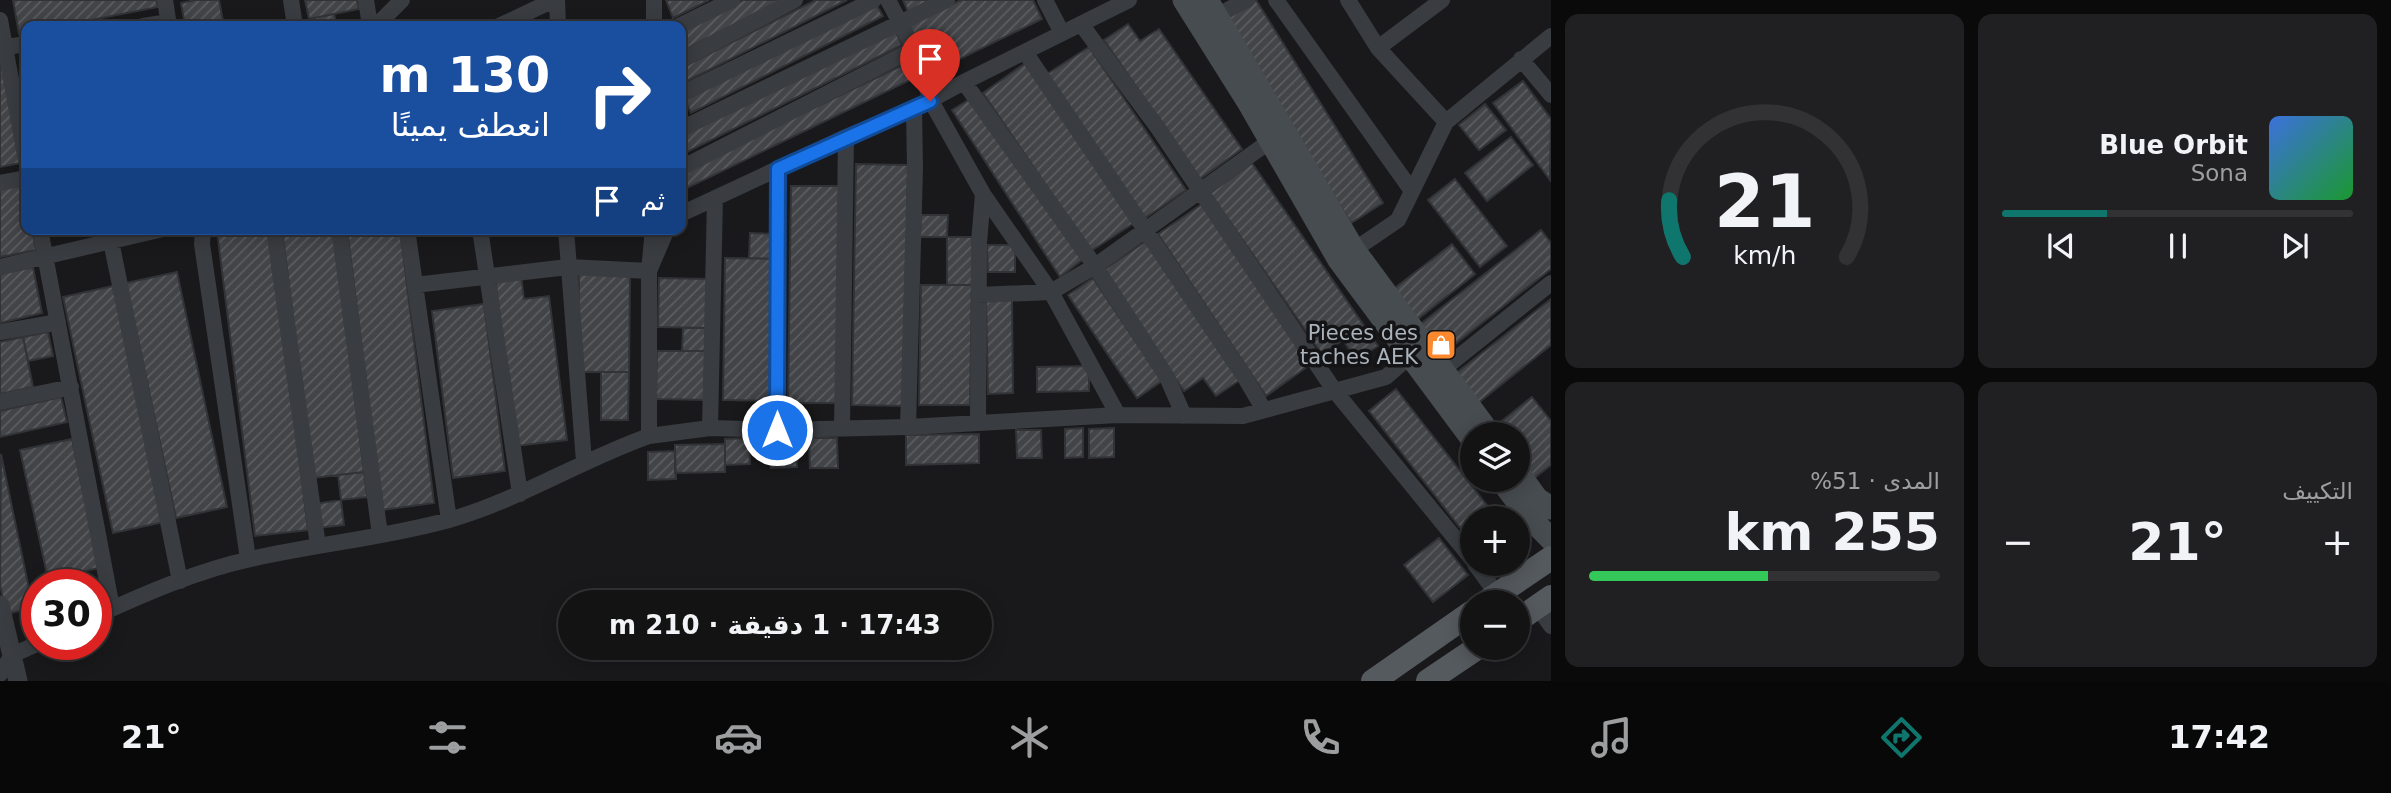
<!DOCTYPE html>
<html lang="ar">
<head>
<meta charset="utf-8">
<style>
  body { margin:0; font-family:"DejaVu Sans","Noto Sans Arabic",sans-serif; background:#202022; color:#f1f3f6; direction:rtl; height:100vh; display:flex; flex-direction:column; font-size:26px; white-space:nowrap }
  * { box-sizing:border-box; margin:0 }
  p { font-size:23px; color:#9d9ea0 }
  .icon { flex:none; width:38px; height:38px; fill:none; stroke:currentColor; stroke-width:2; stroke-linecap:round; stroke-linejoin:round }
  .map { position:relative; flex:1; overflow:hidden; direction:ltr }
  .side { display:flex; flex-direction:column; gap:14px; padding:14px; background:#0a0a0b; width:840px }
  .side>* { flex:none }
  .top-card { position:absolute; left:21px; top:21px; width:665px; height:214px; border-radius:14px; box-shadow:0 4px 18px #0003,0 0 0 2px #323234; direction:rtl; background:#1a4fa0; color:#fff; overflow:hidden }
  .controls { position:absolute; left:1460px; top:422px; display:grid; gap:14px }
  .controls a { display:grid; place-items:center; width:70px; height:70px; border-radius:50%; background:#131314; box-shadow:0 4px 18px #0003,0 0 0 2px #323234; font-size:35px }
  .speed { position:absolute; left:21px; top:569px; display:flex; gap:14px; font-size:35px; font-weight:700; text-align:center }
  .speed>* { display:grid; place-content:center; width:91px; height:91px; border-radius:50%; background:#131314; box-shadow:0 4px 18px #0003,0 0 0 2px #323234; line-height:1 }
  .speed .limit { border:10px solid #d22; background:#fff; color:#111 }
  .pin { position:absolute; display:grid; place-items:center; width:60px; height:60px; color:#fff; margin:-72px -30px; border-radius:50% 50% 50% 0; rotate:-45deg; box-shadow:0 0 7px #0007 }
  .pin .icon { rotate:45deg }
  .me { position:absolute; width:77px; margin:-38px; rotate:0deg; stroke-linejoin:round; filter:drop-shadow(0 0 5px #0008) }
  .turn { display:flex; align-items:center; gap:24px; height:147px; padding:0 21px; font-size:32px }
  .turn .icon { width:91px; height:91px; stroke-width:2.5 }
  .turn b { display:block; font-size:49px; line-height:60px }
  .then { display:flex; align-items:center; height:66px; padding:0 21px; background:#0003; gap:14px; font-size:26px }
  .big { font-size:52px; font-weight:700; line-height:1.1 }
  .side .widget { flex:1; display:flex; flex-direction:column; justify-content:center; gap:10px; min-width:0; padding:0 24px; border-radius:14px; background:#202022 }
  .side .dial { align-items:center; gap:0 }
  .dial svg { height:182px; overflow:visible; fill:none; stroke:#323234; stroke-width:7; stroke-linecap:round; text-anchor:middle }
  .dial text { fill:#f1f3f6; stroke:none }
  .song { display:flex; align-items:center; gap:21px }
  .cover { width:84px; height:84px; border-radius:10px; background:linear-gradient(135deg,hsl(220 70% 55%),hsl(130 70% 35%)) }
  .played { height:7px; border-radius:4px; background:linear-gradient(90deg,#0f766e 30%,#323234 30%) }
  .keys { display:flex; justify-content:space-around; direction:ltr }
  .heat { display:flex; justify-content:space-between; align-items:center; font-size:38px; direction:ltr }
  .charge { height:10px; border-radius:5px; background:linear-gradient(90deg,#34c759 51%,#323234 0) }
  .side .tiles { flex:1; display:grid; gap:14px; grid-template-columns:repeat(2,1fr) }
  .trip { position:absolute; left:558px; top:590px; width:434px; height:70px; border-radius:35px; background:#131314; box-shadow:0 4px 18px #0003,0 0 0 2px #323234; font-weight:700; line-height:70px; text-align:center; direction:rtl }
  .dock { display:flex; height:112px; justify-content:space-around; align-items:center; background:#080808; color:#9d9ea0 }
  .dock .icon { width:49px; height:49px }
  .dock .current { color:#0f766e }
  .dock b { font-size:32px; color:#f1f3f6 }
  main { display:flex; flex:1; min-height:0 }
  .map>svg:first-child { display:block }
</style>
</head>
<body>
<main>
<section class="side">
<div class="tiles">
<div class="widget">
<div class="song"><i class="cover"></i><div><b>Blue Orbit</b><p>Sona</p></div></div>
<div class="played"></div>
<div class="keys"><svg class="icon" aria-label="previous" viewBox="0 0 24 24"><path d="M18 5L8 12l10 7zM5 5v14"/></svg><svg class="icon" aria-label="pause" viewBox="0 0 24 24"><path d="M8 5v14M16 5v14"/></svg><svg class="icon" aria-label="next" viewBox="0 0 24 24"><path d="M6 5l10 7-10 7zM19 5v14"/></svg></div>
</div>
<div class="widget dial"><svg viewBox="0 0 100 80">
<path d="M14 69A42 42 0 1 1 86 69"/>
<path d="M14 69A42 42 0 0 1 8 44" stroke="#0f766e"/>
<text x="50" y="56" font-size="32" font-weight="700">21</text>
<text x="50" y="72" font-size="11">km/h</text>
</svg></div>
<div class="widget"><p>التكييف</p>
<div class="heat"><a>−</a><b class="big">21°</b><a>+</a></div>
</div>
<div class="widget"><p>المدى · 51%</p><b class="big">255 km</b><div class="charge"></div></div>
</div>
</section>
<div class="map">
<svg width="1551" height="681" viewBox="0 0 1551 681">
  <defs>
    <pattern id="building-hatch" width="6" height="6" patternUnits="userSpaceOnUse" patternTransform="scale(1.75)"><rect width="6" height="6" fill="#424448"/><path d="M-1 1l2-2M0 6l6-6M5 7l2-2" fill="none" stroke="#5b5d60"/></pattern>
  </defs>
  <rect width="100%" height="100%" fill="#19191b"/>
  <path fill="url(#building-hatch)" stroke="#323337" stroke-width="2" d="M 13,0 L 156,0 L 158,7 L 60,26 L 26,26 L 26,33 L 19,34 Z
    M 196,0 L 219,0 L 223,21 L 185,26 L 181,3 Z
    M 305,0 L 357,0 L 359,9 L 309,19 Z
    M 666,0 L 709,0 L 673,18 Z
    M 743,0 L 783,0 L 686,49 L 681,39 L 681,31 Z
    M 816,0 L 847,0 L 681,84 L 681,68 Z
    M 903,0 L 932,0 L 908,12 Z
    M 961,0 L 1033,0 L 1042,19 L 931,73 L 908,25 Z
    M 1251,0 L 1256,0 L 1383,203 L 1351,223 L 1223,18 Z
    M 876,4 L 883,16 L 691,113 L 685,100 Z
    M 334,14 L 337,26 L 310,26 L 309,19 Z
    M 1128,24 L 1140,41 L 1159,29 L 1242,149 L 1200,179 L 1104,40 Z
    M 896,32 L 902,45 L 681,155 L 681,136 Z
    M 1089,47 L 1186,190 L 1145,218 L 1047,74 Z
    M 0,57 L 21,163 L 0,167 Z
    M 1027,62 L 1134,223 L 1091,251 L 983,93 Z
    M 905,64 L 912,79 L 681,191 L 681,172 Z
    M 1523,81 L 1551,119 L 1550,180 L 1493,103 Z
    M 970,99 L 1082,260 L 1060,277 L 952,110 Z
    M 1485,104 L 1506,130 L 1479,150 L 1459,125 Z
    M 1511,137 L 1533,165 L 1487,201 L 1465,173 Z
    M 1252,163 L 1378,346 L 1356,360 L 1343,340 L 1322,354 L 1210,193 Z
    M 856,164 L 908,165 L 904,406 L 852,405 Z
    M 1455,179 L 1507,246 L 1480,267 L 1428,200 Z
    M 24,184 L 26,197 L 26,229 L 32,229 L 36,250 L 0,257 L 0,189 Z
    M 791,186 L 841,186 L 837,403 L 788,403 Z
    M 1202,204 L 1311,364 L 1266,396 L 1158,234 Z
    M 921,215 L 948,215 L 947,237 L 920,237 Z
    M 230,229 L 271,229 L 308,530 L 255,536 L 217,231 Z
    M 282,229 L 334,229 L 364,472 L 313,478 Z
    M 347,229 L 400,229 L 434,503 L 382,510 Z
    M 1541,230 L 1551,243 L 1551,269 L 1441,355 L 1418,326 Z
    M 750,233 L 776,234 L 775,259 L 749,258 Z
    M 947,237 L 973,237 L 972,285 L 947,285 Z
    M 1146,241 L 1240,380 L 1216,396 L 1203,378 L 1184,391 L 1102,271 Z
    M 1452,244 L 1475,274 L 1414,322 L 1391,291 Z
    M 987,245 L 1015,245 L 1015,272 L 988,272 Z
    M 725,258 L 775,259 L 773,401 L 723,400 Z
    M 33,267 L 42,313 L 0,323 L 0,274 Z
    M 177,272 L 227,507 L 176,518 L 126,283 Z
    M 579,273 L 630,274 L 629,372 L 578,372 Z
    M 521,275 L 524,299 L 549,296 L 567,440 L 516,446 L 495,278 Z
    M 659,278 L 709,279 L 708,328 L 658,327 Z
    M 1093,278 L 1162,381 L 1137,398 L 1068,295 Z
    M 921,285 L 972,285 L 970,405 L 919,405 Z
    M 113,286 L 164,522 L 113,533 L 63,297 Z
    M 986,299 L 1012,299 L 1013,393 L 988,394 Z
    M 1551,299 L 1551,345 L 1478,403 L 1455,374 Z
    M 484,304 L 505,471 L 453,478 L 432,311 Z
    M 683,328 L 708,328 L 708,351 L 682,351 Z
    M 48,332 L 53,356 L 28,361 L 23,337 Z
    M 23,337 L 33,387 L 0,394 L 0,342 Z
    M 657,351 L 708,351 L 707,400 L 656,399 Z
    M 1089,366 L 1089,391 L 1037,392 L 1037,367 Z
    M 601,372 L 629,372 L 628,420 L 601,420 Z
    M 1396,389 L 1497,518 L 1472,518 L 1472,543 L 1369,411 Z
    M 61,397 L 67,422 L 0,437 L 0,411 Z
    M 1532,397 L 1551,421 L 1551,465 L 1533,479 L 1517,458 L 1517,434 L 1498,434 L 1493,428 Z
    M 1083,428 L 1083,457 L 1065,458 L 1065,429 Z
    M 1114,428 L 1114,457 L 1089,458 L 1089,429 Z
    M 1016,430 L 1041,430 L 1042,458 L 1017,458 Z
    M 979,434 L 979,463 L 906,465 L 906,435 Z
    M 796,437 L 797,467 L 771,468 L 771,438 Z
    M 749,438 L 750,464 L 725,465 L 725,439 Z
    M 809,438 L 837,438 L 838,468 L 810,468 Z
    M 72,439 L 99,568 L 48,579 L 20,450 Z
    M 725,444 L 725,472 L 675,473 L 675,445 Z
    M 675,451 L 676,479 L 648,480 L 648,452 Z
    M 1,454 L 33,608 L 6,614 L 0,584 Z
    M 364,472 L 367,497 L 341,500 L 338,475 Z
    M 341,500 L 344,525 L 317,528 L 314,504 Z
    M 1439,538 L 1468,575 L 1433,602 L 1404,565 Z"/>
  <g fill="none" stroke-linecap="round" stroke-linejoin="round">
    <path stroke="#393c40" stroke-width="16" d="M 165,0 L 169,26
      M 291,0 L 295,26
      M 366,0 L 370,26
      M 557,0 L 558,26
      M 888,0 L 914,49 L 931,101 L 983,194 L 1051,292 L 1118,415
      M 1045,0 L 1062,33
      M 1276,0 L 1412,191
      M 1348,0 L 1378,48
      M 1442,0 L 1378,48 L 1446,122
      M 0,20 L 26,160
      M 1208,20 L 1247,0
      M 1081,24 L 1158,128 L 1334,390 L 1472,559
      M 143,26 L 169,22
      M 376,26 L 402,0
      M 499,26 L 554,0
      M 654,26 L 654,0
      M 679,26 L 732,0
      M 0,48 L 26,44
      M 1025,52 L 1244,376 L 1264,410
      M 1521,59 L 1551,95
      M 681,60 L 795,0
      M 964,82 L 1095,266 L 1167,377 L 1184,416
      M 681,94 L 874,0
      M 681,129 L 947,0
      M 681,168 L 914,49
      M 0,183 L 26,178
      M 681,214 L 846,137 L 914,109 L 964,82 L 1129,0
      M 40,229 L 112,608
      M 203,229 L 202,244 L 248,559
      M 274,229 L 318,546
      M 339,229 L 380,535
      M 407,229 L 449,520
      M 480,229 L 520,494
      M 566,229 L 584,462
      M 653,229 L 649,271 L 649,436 L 710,428 L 777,430 L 908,427 L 1118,415 L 1243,416 L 1386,377 L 1410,356
      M 111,241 L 180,581
      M 1348,254 L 1398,220 L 1446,122 L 1551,36
      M 0,267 L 163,229
      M 415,285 L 568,267 L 649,271 L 667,229
      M 978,295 L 1051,292 L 1095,266 L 1270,141
      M 0,332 L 58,322
      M 1436,375 L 1551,283
      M 0,402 L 71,387
      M 978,421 L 979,243 L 983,194
      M 908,427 L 915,168 L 914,109
      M 710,428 L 715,198
      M 842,428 L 846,137
      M 777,430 L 778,169
      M 1475,564 L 1497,594
      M 1537,606 L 1551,626
      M 96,616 C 144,594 199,570 251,559 C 316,544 384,538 449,520 C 519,500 581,460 649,436
      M 0,674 L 12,655 L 37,644"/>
    <path stroke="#393c40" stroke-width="19" d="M 0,605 L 18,681"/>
    <path stroke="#474c50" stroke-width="23" d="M 1184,0 L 1250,105 L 1339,260 L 1472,439
      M 1207,0 L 1354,250 L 1490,434
      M 1517,471 L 1537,499 L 1551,508
      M 1501,480 L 1529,517 L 1551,539"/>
    <path stroke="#555a5f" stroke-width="24" d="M 1486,602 L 1551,558
      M 1517,621 L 1551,597
      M 1373,681 L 1472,612
      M 1428,681 L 1477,648"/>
  </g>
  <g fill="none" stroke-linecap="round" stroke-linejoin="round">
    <g stroke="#114b97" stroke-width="18">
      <path id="route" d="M 777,430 L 778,169 L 930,101"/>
    </g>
    <use href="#route" stroke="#1a73e8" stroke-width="12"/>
  </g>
  <defs>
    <g id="shop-square" transform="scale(1.575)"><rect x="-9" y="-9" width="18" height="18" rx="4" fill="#fd892e" stroke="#141416"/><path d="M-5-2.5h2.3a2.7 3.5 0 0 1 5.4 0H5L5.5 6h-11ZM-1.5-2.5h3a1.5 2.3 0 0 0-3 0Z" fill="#fff"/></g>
  </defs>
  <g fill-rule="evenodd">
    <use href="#shop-square" x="1441" y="345"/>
  </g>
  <g text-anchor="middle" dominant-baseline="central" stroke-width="7" stroke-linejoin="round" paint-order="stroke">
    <g font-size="21" fill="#aab3bb" stroke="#141416" text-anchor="end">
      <text x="1418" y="333">Pieces des<tspan x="1418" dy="24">taches AEK</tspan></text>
    </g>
  </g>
</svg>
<div class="controls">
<a><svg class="icon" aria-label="layers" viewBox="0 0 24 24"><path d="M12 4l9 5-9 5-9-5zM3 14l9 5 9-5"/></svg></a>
<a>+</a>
<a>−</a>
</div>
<div class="speed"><div class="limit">30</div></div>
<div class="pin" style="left:930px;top:101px;background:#d93025"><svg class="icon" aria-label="arrive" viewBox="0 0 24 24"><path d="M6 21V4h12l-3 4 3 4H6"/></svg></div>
<svg class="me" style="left:777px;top:430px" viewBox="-20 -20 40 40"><circle r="17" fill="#1a73e8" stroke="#fff" stroke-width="3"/><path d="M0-11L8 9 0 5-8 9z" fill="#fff"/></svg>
<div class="trip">17:43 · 1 دقيقة · 210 m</div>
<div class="top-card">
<div class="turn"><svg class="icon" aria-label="right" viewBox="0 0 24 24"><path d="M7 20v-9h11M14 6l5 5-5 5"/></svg><div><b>130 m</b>انعطف يمينًا</div></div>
<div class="then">ثم<svg class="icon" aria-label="arrive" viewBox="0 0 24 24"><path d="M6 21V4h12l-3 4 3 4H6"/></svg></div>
</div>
</div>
</main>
<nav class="dock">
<b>17:42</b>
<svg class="icon current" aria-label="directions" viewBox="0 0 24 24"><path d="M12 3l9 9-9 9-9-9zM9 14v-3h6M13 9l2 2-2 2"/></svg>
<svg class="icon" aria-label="music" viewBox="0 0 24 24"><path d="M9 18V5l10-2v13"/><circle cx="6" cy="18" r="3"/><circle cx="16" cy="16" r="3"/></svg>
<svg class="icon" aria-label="phone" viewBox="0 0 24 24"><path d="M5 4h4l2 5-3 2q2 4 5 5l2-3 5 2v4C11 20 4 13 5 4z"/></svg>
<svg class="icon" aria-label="climate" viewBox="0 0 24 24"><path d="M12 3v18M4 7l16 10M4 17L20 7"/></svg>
<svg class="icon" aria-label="car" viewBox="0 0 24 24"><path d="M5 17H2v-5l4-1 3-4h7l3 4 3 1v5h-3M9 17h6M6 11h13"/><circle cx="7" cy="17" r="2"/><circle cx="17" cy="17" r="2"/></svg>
<svg class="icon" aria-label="filters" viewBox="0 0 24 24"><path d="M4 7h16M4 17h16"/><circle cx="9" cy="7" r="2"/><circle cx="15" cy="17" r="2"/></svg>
<b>21°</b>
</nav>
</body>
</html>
